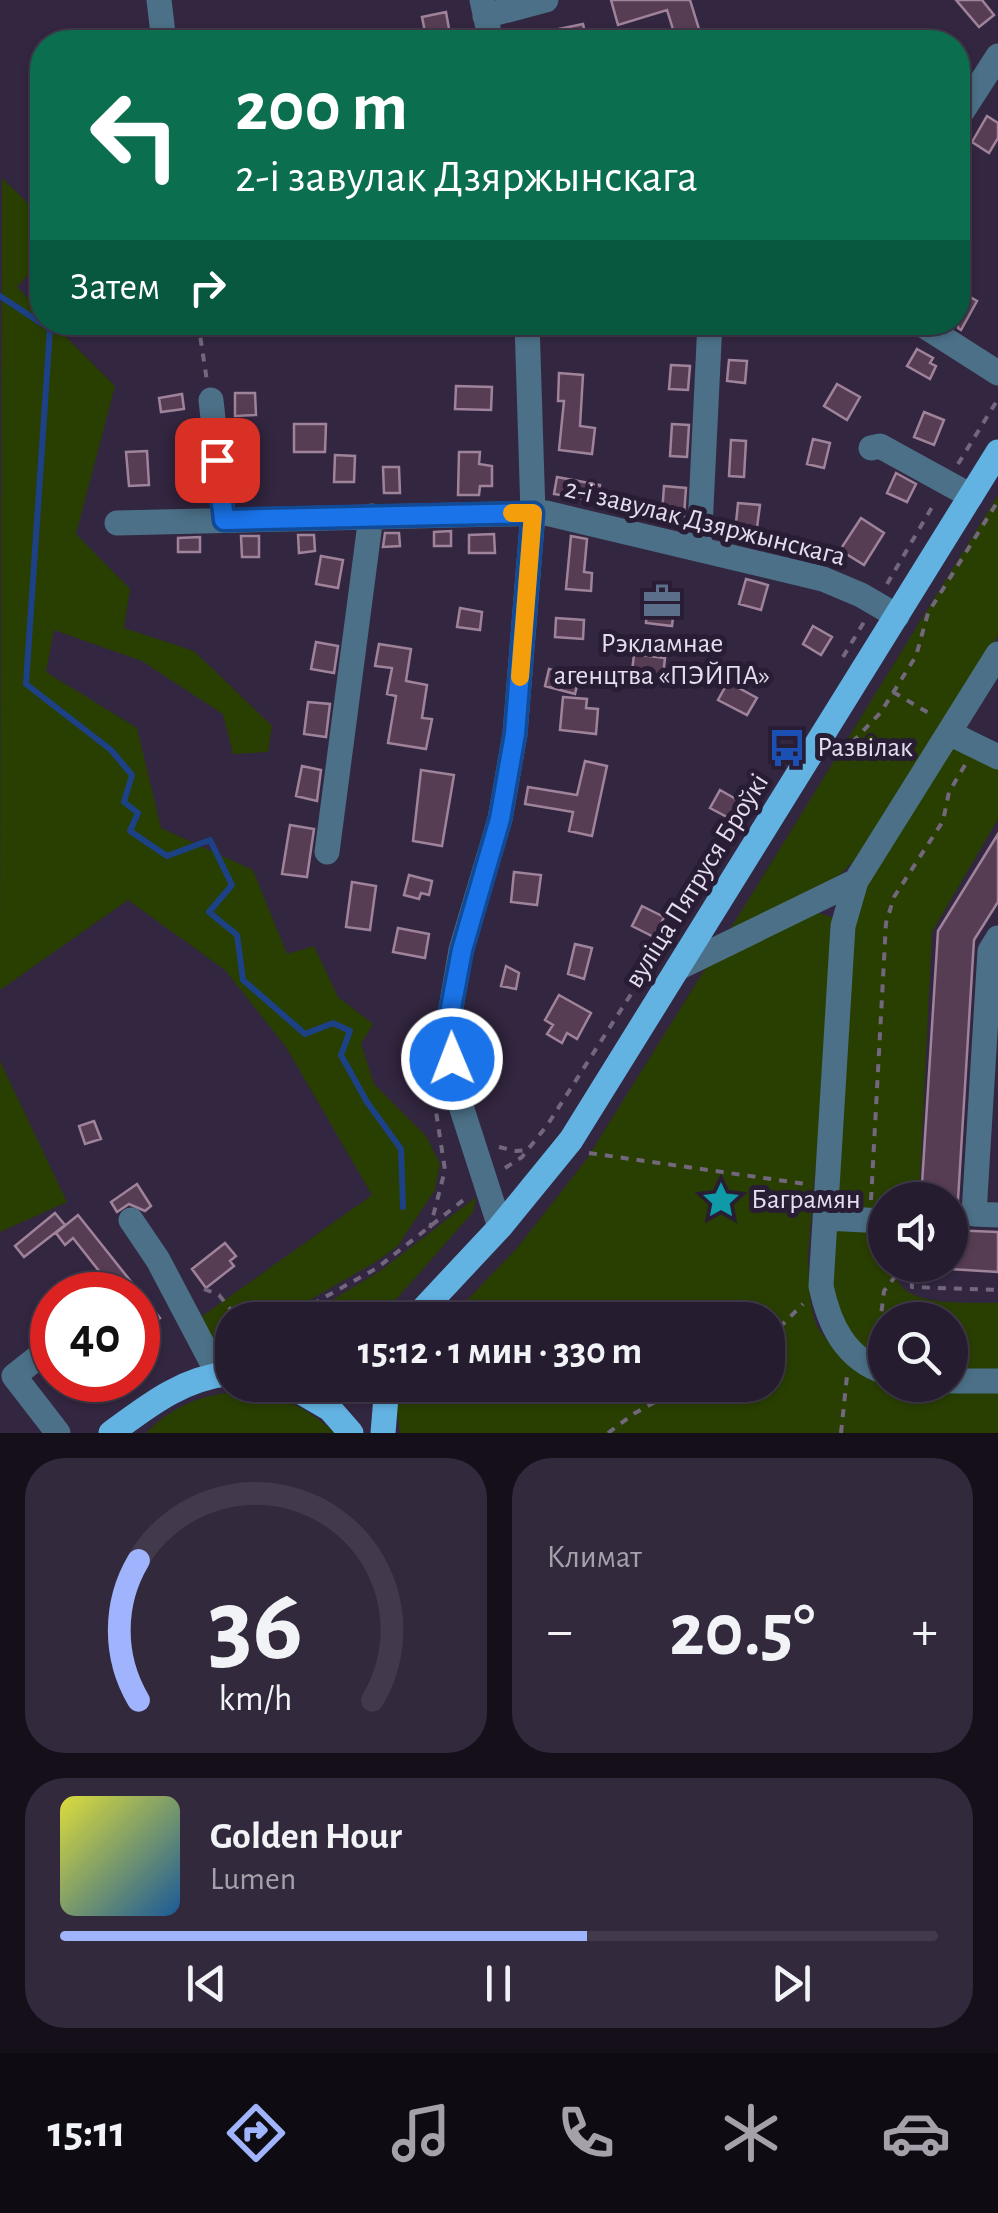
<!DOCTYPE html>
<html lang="ru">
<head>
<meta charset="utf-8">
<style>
  body { margin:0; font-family:"Alegreya Sans",sans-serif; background:#32293c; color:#f1f3f6; height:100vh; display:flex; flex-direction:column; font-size:38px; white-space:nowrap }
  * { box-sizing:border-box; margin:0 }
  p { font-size:32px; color:#a4a1ab }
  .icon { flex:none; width:55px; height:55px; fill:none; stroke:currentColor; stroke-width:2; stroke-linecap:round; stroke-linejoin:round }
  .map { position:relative; height:1433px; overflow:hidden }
  .panel { display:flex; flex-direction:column; gap:25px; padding:25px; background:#150f1a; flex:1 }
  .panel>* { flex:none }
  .banner { position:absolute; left:30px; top:30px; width:940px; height:305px; border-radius:40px; box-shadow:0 2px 8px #0004,0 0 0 2px #423a4c; background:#0b6e4f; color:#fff; overflow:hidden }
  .tools { position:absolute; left:868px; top:1182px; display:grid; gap:20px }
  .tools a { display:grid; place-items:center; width:100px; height:100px; border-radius:50%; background:#261c30; box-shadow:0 2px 8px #0004,0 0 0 2px #423a4c; font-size:50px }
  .speed { position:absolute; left:30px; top:1272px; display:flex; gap:20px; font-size:50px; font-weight:700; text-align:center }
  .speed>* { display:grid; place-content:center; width:130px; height:130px; border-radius:50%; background:#261c30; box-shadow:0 2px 8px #0004,0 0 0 2px #423a4c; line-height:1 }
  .speed .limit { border:15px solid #d22; background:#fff; color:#111 }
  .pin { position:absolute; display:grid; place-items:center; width:85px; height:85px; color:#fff; margin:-42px; border-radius:20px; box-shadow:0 5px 15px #0006 }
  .me { position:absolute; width:110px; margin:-55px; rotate:359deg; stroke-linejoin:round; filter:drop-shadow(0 0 8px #0008) }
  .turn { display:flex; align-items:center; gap:35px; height:210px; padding:0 40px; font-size:45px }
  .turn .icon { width:130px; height:130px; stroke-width:2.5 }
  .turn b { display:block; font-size:70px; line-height:85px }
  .then { display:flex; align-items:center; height:95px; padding:0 40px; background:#0003; gap:20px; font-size:38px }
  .big { font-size:75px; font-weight:700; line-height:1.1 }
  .panel .tile { flex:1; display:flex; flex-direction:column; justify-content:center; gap:15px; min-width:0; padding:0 35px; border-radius:40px; background:#32293c }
  .panel .dial { align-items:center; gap:0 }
  .dial svg { height:260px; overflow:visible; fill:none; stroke:#423a4c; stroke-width:7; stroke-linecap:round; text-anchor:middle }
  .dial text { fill:#f1f3f6; stroke:none }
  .song { display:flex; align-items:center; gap:30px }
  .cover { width:120px; height:120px; border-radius:15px; background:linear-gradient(135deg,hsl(60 70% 55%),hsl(210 70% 35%)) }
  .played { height:10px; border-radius:5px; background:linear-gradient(90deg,#a0b3fd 60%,#423a4c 60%) }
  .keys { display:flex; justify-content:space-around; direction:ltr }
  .heat { display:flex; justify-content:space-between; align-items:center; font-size:55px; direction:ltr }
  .panel .tiles { flex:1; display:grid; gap:25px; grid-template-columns:1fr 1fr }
  .tile:last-child { grid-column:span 2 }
  .trip { position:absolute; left:215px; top:1302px; width:570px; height:100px; border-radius:40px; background:#261c30; box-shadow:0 2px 8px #0004,0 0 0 2px #423a4c; font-weight:700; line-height:100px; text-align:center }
  .menu { display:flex; height:160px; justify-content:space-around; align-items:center; background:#0f0b13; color:#a4a1ab }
  .menu .icon { width:70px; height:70px }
  .menu .active { color:#a0b3fd }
  .menu b { font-size:45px; color:#f1f3f6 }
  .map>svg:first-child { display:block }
</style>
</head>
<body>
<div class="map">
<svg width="998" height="1433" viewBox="0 0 998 1433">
  <rect width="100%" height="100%" fill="#332640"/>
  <path fill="#293f01" d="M 2,178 L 42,217 L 42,259 L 17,287 L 42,313 L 42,322 L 52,323 L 115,386 L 76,534 L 130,589 L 124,628 L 194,651 L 272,726 L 268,752 L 233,754 L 223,714 L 142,661 L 54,630 L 46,672 L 137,728 L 161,828 L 253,870 L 287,954 L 314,946 L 338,997 L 373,1024 L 361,1044 L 374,1084 L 426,1136 L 440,1164 L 435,1190 L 397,1247 L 374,1263 L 291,1311 L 266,1320 L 232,1320 L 232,1333 L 208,1343 L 194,1322 L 372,1195 L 286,1047 L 225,970 L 128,900 L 0,990 Z
    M 998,495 L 998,636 L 861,853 L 841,874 L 736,933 L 731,928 Z
    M 957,743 L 998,769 L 998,819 L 932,932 L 919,1200 L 885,1200 L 885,1213 L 837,1211 L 854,916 L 867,879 Z
    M 816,912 L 834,918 L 836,928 L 808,1255 C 809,1277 808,1302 816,1324 C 820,1333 828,1341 834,1348 C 877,1397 938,1391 998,1391 L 998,1433 L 400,1433 L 396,1406 L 399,1385 L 768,1385 L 768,1320 L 448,1320 L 517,1248 L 586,1160 L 710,961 Z
    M 0,1061 L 67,1202 L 0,1232 Z
    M 476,1197 L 473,1212 L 378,1320 L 299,1320 L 380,1271 Z
    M 833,1228 L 885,1231 L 885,1265 L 893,1265 C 895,1311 965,1301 998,1303 L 998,1370 L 950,1370 L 950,1320 L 885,1320 L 885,1362 C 825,1330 830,1288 833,1228 Z
    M 250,1391 C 284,1397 309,1409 335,1433 L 146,1433 C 175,1403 209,1392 250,1391 Z"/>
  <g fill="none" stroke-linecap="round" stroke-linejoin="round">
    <path stroke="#1d4186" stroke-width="6" d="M 0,296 L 50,329 L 26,684 L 111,750 L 132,775 L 124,802 L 138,813 L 130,831 L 167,856 L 210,840 L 232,885 L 209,912 L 237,935 L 243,980 L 305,1034 L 333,1023 L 350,1031 L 341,1055 L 367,1102 L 401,1149 L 403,1207"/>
  </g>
  <path fill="#573d53" stroke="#9f839a" stroke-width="2.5" d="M 611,0 L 690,0 L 703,42 L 677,42 L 667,10 L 618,25 Z
    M 956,0 L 982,0 L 994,15 L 979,27 Z
    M 446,12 L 451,40 L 427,42 L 422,17 Z
    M 583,24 L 587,42 L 525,42 L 525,36 Z
    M 987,116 L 998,123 L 998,138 L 989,153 L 972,142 Z
    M 958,290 L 977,301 L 961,330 L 958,328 Z
    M 917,349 L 933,358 L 930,363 L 936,366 L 930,379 L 907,366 Z
    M 729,360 L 747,361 L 745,383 L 727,381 Z
    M 671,365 L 690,366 L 688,390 L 669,389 Z
    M 559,373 L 583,375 L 580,426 L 595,428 L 592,454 L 559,450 L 564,401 L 558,401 Z
    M 837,384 L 860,397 L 847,420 L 824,406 Z
    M 456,386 L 492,387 L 491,410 L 455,409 Z
    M 235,393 L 255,393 L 256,415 L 235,416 Z
    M 182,394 L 184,409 L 161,412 L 159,398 Z
    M 924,412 L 944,420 L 934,445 L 914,437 Z
    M 294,424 L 326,424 L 325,452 L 294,452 Z
    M 672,424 L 689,425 L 687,457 L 670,456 Z
    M 813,439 L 830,443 L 824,468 L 807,464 Z
    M 731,440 L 746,441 L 744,477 L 729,476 Z
    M 252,446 L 254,469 L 235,470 L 232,447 Z
    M 147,451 L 149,485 L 129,486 L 126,452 Z
    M 459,452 L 480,452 L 479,464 L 492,466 L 492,486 L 480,486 L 479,495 L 458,495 Z
    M 335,455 L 355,456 L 354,482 L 334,482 Z
    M 383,467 L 399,467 L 400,493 L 384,493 Z
    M 195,469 L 202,469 L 205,494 L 197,495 Z
    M 896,473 L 916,484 L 907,502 L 887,493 Z
    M 557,477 L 600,485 L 598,501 L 554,494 Z
    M 664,486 L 686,488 L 684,516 L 662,514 Z
    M 738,503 L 760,505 L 756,535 L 735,533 Z
    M 861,518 L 884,533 L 864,565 L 840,550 Z
    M 451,531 L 451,546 L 434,546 L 434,532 Z
    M 385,533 L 399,533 L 400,546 L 383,547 Z
    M 494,534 L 495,553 L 469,553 L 469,535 Z
    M 298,535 L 314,535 L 315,551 L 299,553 Z
    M 241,536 L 259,536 L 259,557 L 242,557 Z
    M 571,536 L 587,539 L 584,572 L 592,573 L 591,591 L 566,589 Z
    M 200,537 L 200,552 L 178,552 L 178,538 Z
    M 321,556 L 343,560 L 338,588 L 316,584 Z
    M 746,579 L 768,585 L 761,610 L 739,604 Z
    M 647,606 L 674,609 L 672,626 L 646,623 Z
    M 460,608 L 482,612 L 480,630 L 457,627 Z
    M 556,618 L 584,620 L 583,639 L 555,637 Z
    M 813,626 L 832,637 L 821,655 L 803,644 Z
    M 316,642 L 338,646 L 334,673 L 311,669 Z
    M 379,644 L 411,649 L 406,681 L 427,685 L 422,718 L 432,719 L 426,749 L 388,743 L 396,696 L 387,694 L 392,668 L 375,666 Z
    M 634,654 L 665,658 L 663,676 L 632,672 Z
    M 549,669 L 579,677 L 575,694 L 545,686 Z
    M 728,682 L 757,698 L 747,715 L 718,700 Z
    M 563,697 L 587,699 L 586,708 L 598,709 L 596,734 L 560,730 Z
    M 308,702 L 330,704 L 326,737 L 304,734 Z
    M 585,761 L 607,766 L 592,836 L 569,831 L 573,812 L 525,804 L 528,787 L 577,795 Z
    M 302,766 L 321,770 L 317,801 L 296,796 Z
    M 421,770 L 454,775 L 442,846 L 413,841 Z
    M 720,790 L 741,802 L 731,819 L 710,808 Z
    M 290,825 L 314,829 L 307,877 L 282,874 Z
    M 998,834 L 998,902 L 974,940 L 958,1200 L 921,1200 L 938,931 Z
    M 514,872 L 541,875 L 537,905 L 511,902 Z
    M 409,875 L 432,881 L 429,895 L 421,893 L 419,899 L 404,895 Z
    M 352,882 L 376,886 L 370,930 L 346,927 Z
    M 642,906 L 664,917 L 654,937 L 632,926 Z
    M 398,928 L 429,934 L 425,958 L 393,952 Z
    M 575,944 L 592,948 L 584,979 L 568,974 Z
    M 506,966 L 519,973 L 516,989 L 501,986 Z
    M 559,995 L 591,1013 L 577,1039 L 567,1033 L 562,1043 L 547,1034 L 553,1025 L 545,1020 Z
    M 94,1121 L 101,1139 L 85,1144 L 79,1126 Z
    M 137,1184 L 151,1206 L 145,1211 L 129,1204 L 117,1212 L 111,1202 Z
    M 55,1213 L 65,1225 L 24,1257 L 15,1246 Z
    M 78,1215 L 160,1318 L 146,1329 L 138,1319 L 138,1295 L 118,1295 L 73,1238 L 65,1245 L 56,1233 Z
    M 950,1230 L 998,1232 L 998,1272 L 950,1269 Z
    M 225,1243 L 236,1256 L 230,1261 L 234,1266 L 206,1288 L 192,1269 Z"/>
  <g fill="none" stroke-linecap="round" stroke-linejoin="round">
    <path stroke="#72677d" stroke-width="4" stroke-dasharray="8 8" stroke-linecap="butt" d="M 198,322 L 207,381
      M 958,464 L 998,399
      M 887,584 L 935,502
      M 843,657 L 864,622
      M 893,692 L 932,715
      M 840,748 L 845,750 L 881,712 L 916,656 L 928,613 L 998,501
      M 429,1066 L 445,1170 L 430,1228
      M 499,1147 L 516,1151 L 528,1150
      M 589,1153 L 806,1184
      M 505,1168 L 522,1157 L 548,1124 L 711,869
      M 871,1200 L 886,923 L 894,897 L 943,821 L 949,792 L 965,765
      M 910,1265 L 912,1287 L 998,1290
      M 204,1289 L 219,1295 L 239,1320
      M 284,1320 L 377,1268 L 466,1198
      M 768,1339 L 803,1304
      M 871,1341 L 880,1324 L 884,1291 L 904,1265
      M 608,1433 L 635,1413 L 686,1385
      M 841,1433 L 847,1376"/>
    <path stroke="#4b7087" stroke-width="25" d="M 159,0 L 164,42
      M 482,0 L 491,42
      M 485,16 L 546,0
      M 958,118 L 998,56
      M 918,322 L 998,373
      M 211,400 L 224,520
      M 871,448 L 880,446 L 971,496
      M 117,523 L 546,513 L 823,579 L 861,595 L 897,616
      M 699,548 L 710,322
      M 949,733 L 998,757
      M 327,852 L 371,516
      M 998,938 L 990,951 L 974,1214 L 998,1215
      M 678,968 L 856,881
      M 825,1218 L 885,1221
      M 131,1220 L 158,1260 L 218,1374
      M 500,1227 L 460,1103 L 452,1059 L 451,1008 L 461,950 L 500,819 L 515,734 L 533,513 L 527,322
      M 52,1346 L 14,1376 L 58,1433
      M 885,1372 C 845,1359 829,1324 821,1286 L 843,926 L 856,881 L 998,654
      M 950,1381 L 998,1381"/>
    <path stroke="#62b2e2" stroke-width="25" d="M 413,1320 L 500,1227 L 571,1140 L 998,452
      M 289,1385 L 330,1409 L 351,1433
      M 111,1433 C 150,1404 183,1378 232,1373
      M 383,1433 L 387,1385"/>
  </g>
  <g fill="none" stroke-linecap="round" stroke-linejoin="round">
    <g stroke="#114b97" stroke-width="25">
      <path id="route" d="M 217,460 L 224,520 L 533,513 L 515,734 L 500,819 L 462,950 L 451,1008 L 452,1059"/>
    </g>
    <use href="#route" stroke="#1a73e8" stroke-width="18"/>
    <path stroke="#f59e0b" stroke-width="18" d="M 512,513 L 533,513 L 520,677"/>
  </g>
  <defs>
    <g id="office-bare" transform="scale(3)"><path d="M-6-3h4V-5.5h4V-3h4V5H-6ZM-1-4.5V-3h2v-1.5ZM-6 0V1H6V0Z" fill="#5c6f8a" stroke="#291d35" stroke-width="2.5" paint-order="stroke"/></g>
    <g id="bus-bare" transform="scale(3)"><path d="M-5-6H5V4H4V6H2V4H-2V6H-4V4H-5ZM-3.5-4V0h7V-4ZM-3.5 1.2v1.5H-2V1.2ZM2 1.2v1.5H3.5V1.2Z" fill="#1a4fb4" stroke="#291d35" stroke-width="2.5" paint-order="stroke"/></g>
    <g id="sight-bare" transform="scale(3)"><path d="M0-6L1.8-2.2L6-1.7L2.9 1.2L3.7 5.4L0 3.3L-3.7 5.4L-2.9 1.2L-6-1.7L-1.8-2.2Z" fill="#0f9aa8" stroke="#291d35" stroke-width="2.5" paint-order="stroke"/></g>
  </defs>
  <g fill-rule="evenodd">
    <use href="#office-bare" x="662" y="601"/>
    <use href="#bus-bare" x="787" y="748"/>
    <use href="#sight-bare" x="721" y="1200"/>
  </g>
  <g text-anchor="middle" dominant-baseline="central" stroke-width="10" stroke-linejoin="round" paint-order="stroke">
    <g font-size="28" fill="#e5dded" stroke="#291d35">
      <text transform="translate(705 523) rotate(14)">2-і завулак Дзяржынскага</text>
      <text transform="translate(697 881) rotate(-58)">вуліца Пятруся Броўкі</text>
    </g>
    <g font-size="28" fill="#e5dded" stroke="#291d35" text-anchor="start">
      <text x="662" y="644" text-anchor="middle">Рэкламнае<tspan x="662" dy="32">агенцтва «ПЭЙПА»</tspan></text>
      <text x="817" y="748">Развілак</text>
      <text x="751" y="1200">Баграмян</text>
    </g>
  </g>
</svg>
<div class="tools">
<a><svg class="icon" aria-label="sound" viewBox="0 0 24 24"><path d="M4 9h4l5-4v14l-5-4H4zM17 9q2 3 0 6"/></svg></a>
<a><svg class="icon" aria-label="search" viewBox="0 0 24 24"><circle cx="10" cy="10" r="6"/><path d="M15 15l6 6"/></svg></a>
</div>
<div class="speed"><div class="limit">40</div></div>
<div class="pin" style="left:217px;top:460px;background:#d93025"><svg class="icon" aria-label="arrive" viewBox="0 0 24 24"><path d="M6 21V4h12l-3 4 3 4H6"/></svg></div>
<svg class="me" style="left:452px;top:1059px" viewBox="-20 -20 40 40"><circle r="17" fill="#1a73e8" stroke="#fff" stroke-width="3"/><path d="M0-11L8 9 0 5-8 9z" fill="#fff"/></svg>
<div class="trip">15:12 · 1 мин · 330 m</div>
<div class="banner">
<div class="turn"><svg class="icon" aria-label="left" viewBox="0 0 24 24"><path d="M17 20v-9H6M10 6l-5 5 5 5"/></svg><div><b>200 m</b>2-і завулак Дзяржынскага</div></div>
<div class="then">Затем<svg class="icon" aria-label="right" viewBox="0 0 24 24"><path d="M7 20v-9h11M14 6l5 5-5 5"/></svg></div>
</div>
</div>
<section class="panel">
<div class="tiles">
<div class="tile dial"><svg viewBox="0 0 100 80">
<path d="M14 69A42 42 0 1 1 86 69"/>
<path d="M14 69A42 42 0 0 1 14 26" stroke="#a0b3fd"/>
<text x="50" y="56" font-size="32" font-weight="700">36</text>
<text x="50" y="72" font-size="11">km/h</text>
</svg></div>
<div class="tile"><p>Климат</p>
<div class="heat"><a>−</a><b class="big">20.5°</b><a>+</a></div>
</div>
<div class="tile">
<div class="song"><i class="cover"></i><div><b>Golden Hour</b><p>Lumen</p></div></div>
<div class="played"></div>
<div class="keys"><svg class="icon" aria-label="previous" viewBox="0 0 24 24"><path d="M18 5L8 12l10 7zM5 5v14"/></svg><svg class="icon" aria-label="pause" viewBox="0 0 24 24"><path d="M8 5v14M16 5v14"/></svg><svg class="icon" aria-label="next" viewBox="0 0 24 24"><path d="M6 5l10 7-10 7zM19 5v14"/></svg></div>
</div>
</div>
</section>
<nav class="menu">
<b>15:11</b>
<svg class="icon active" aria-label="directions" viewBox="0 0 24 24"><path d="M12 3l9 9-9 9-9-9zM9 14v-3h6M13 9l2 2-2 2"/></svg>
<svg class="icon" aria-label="music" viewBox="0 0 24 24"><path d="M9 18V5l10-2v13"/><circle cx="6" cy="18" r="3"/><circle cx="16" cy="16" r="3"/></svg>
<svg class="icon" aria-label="phone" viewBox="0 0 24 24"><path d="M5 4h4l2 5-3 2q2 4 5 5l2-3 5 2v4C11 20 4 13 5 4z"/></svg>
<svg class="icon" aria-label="climate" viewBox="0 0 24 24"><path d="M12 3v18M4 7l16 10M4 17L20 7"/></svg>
<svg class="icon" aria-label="car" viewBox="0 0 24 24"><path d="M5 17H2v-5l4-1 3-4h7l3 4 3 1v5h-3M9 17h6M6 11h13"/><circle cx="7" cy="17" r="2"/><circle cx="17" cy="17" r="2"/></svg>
</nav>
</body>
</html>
